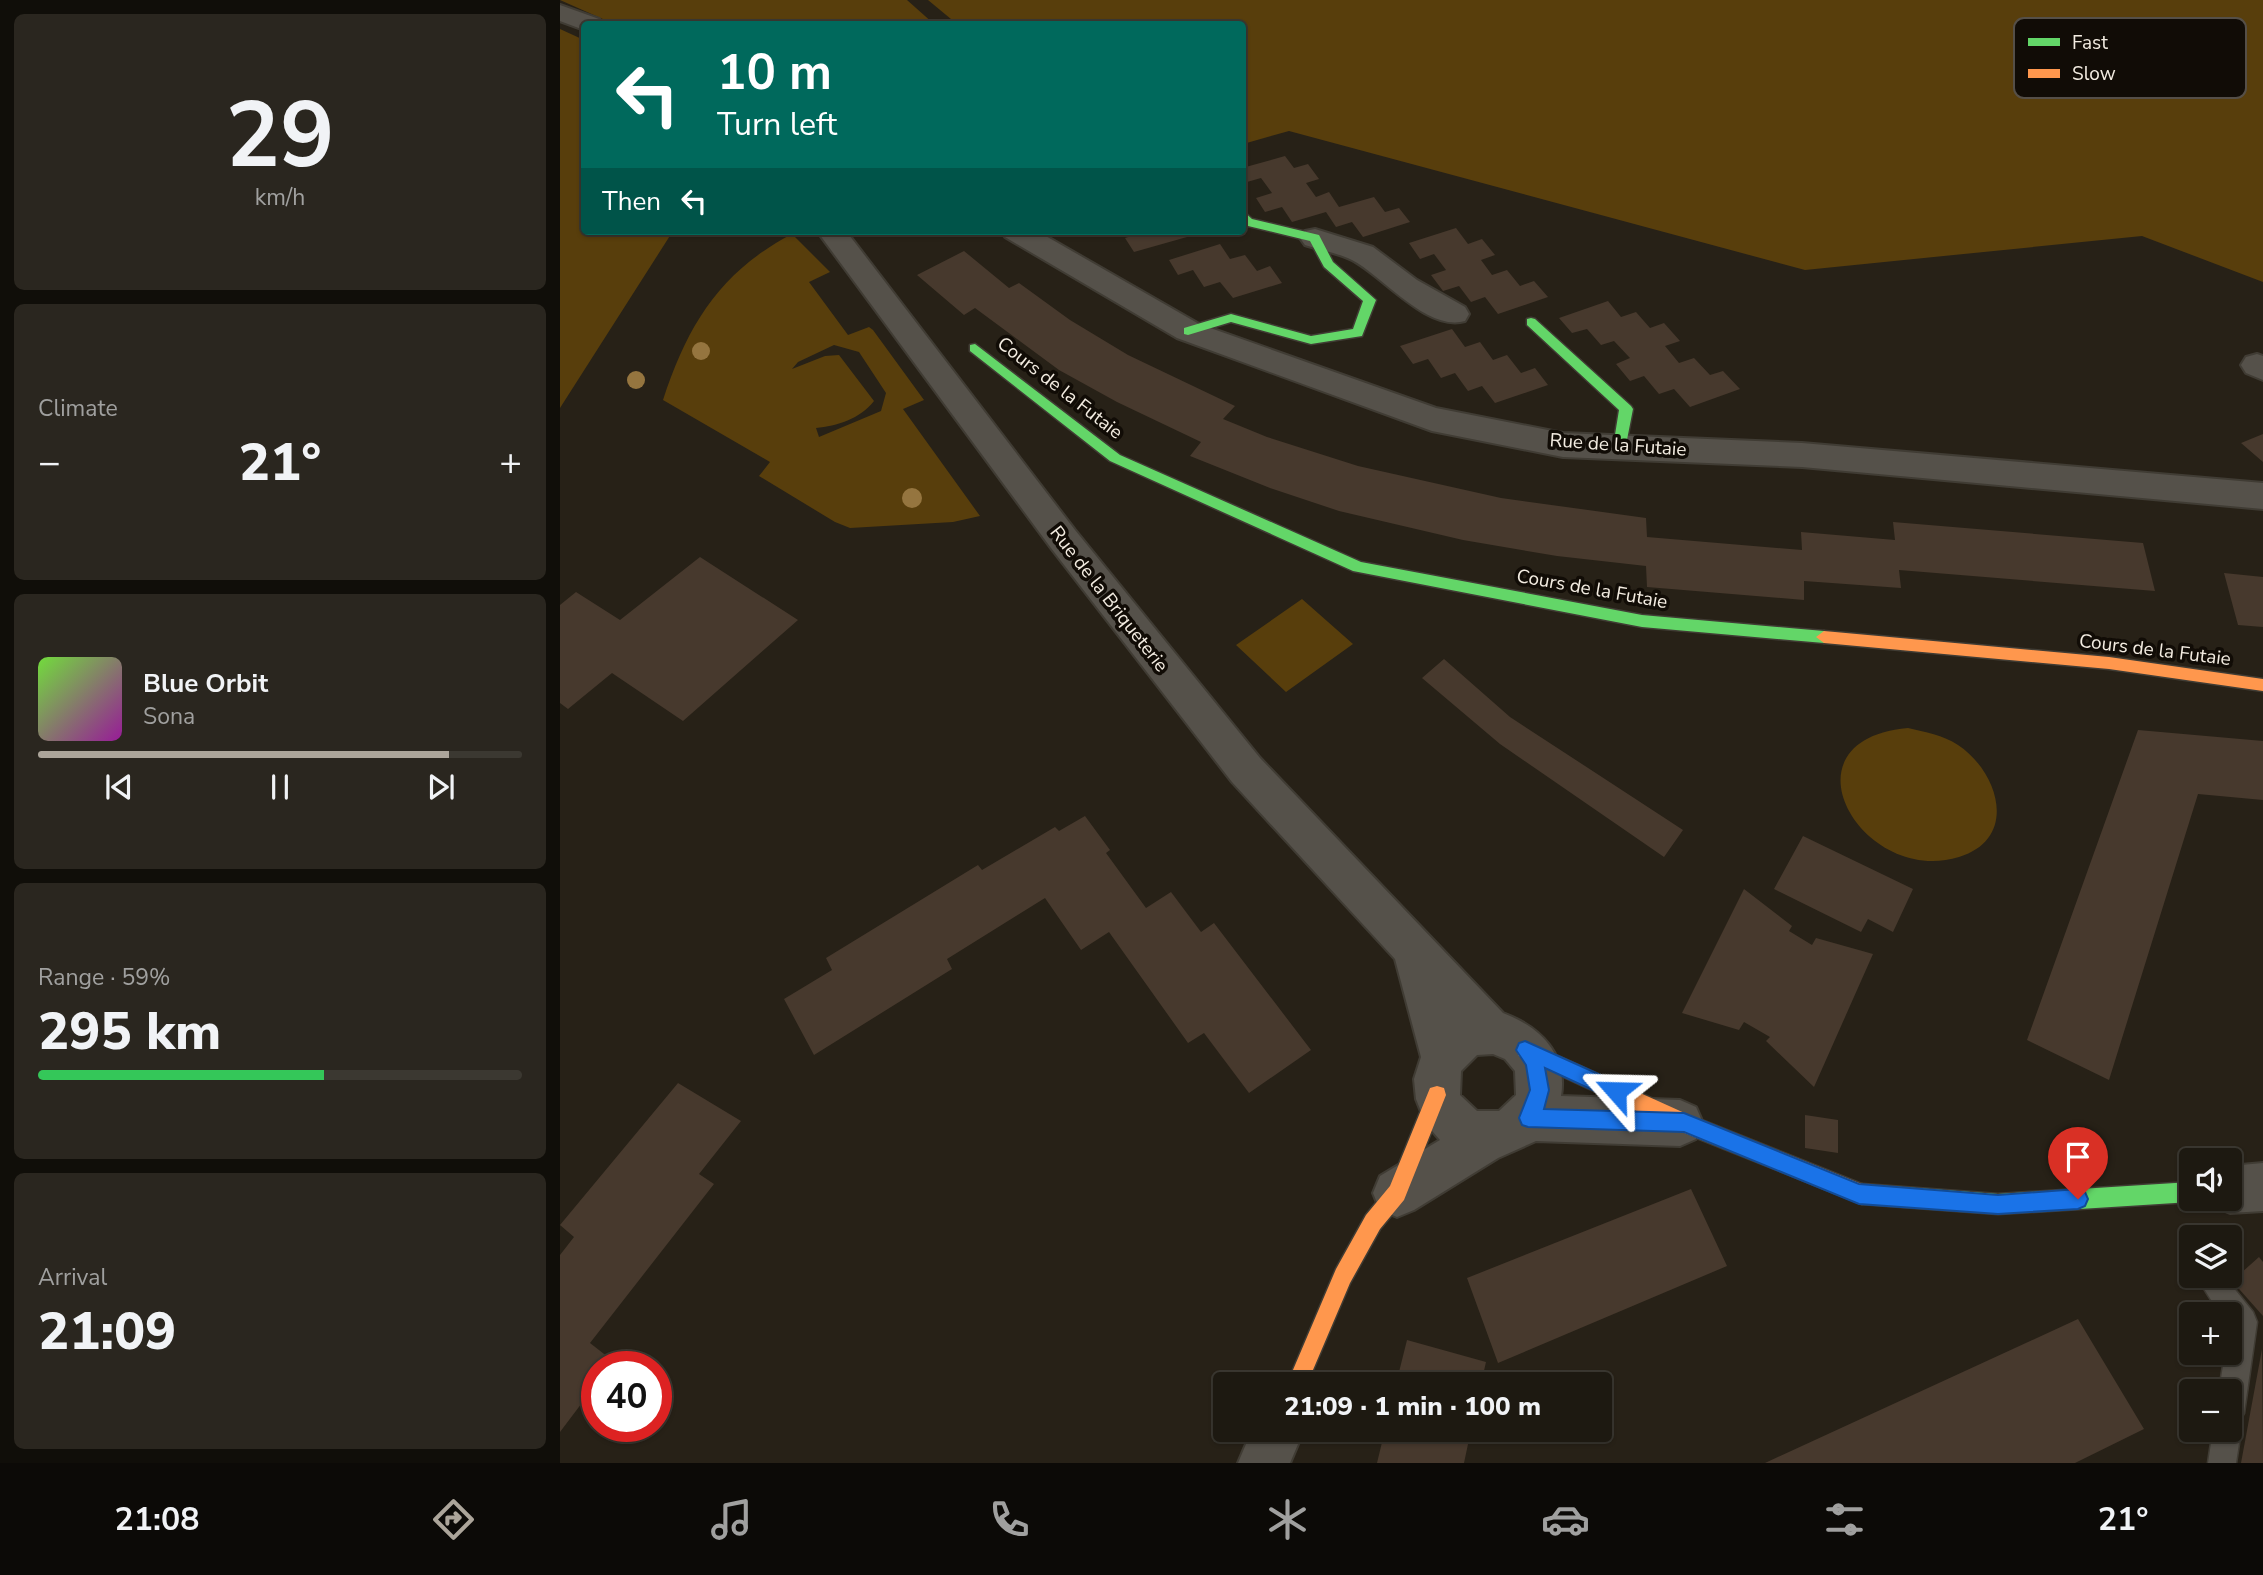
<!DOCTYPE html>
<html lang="en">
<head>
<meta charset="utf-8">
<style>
  body { margin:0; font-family:"Nunito Sans",sans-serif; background:#2a261f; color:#f1f3f6; height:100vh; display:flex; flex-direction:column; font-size:26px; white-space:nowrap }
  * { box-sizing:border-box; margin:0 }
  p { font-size:23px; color:#a0a09f }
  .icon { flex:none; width:38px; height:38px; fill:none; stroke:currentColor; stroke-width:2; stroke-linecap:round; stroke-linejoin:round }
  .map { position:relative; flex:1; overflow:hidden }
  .drawer { display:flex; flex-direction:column; gap:14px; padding:14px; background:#100e09; width:560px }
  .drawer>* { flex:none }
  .guide { position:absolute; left:21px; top:21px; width:665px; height:214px; border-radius:7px; box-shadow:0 2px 5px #0004,0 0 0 2px #3b3831; background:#00695c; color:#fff; overflow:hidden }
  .tools { position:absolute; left:1619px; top:1148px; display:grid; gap:14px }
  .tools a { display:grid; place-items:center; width:63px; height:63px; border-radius:7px; background:#1d1911; box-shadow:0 2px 5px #0004,0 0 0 2px #3b3831; font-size:35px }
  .speed { position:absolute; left:21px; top:1351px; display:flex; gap:14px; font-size:35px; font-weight:700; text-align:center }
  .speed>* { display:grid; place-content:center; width:91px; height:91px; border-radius:50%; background:#1d1911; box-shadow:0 2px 5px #0004,0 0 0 2px #3b3831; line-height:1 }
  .speed .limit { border:10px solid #d22; background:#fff; color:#111 }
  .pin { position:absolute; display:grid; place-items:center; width:60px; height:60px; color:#fff; margin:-72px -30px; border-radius:50% 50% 50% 0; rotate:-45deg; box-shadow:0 0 7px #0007 }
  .pin .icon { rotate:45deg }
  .me { position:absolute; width:77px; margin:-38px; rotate:295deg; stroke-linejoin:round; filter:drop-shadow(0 0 5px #0008) }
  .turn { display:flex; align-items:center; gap:24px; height:147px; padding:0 21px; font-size:32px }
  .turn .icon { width:91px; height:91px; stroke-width:2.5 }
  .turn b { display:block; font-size:49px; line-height:60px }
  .then { display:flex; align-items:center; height:66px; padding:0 21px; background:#0003; gap:14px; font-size:26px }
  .big { font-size:52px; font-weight:800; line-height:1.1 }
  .drawer .tile { flex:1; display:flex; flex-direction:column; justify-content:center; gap:10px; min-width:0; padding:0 24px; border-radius:10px; background:#2a261f }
  .drawer .dial { align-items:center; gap:0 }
  .dial b { font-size:91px; line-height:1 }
  .song { display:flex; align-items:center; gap:21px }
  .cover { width:84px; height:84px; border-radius:10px; background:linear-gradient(135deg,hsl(100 70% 55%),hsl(300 70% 35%)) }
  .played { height:7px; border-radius:4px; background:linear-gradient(90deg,#aca59a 85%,#3b3831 85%) }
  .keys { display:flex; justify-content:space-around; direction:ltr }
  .heat { display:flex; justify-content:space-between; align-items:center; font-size:38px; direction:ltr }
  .charge { height:10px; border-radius:5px; background:linear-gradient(90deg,#34c759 59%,#3b3831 0) }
  .trip { position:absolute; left:653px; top:1372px; width:399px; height:70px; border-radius:7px; background:#1d1911; box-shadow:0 2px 5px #0004,0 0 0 2px #3b3831; font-weight:800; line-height:70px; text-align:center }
  .menu { display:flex; height:112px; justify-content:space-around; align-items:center; background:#0c0a07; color:#a0a09f }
  .menu .icon { width:49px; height:49px }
  .menu .current { color:#aca59a }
  .menu b { font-size:32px; color:#f1f3f6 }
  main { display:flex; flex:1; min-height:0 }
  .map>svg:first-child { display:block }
</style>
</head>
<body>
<main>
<section class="drawer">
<div class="tile dial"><b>29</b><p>km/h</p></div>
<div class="tile"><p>Climate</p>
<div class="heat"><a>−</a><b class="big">21°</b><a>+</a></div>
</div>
<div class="tile">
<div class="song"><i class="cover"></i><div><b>Blue Orbit</b><p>Sona</p></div></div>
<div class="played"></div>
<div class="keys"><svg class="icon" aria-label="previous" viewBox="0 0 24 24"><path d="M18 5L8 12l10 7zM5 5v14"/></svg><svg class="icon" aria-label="pause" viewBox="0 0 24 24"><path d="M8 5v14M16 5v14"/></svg><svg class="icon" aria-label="next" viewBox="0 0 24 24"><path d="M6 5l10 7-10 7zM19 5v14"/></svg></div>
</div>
<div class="tile"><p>Range · 59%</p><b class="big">295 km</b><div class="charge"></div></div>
<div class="tile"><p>Arrival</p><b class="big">21:09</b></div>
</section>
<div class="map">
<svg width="1703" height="1463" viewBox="0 0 1703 1463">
  <rect width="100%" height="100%" fill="#272117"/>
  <path fill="#583e0c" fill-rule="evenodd" d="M 0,0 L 347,0 L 374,24 L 54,24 Z
    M 368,0 L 1703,0 L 1703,282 L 1582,236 L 1245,270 L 729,131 L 683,144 L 682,24 L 397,24 Z
    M 0,29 L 24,40 L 24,231 L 113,231 L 0,408 Z
    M 232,234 L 270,272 L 249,282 L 288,335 L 309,327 L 313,330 L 364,400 L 343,409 L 420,516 L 393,522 L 290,528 L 275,522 L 199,476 L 210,462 L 103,400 C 128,324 160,272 232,234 ZM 274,345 L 299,352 L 326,393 L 321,411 L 259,437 L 256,428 C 277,426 300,419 314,401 L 279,355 L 265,356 L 232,369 L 238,362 Z
    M 742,599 L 793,644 L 726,692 L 676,645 Z
    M 1348,728 C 1365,732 1383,735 1398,745 C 1439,772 1459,839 1399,857 C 1302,887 1216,740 1348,728 Z"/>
  <path fill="#47392d" d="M 725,156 L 734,168 L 748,164 L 759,179 L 746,183 L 756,197 L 769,192 L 779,207 L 814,197 L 825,212 L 839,208 L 850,222 L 803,237 L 792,222 L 776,227 L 766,212 L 732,222 L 722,207 L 705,212 L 696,198 L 712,193 L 701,178 L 687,182 L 682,175 L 682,168 Z
    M 896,228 L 908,244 L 922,239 L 935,255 L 921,260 L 932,275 L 947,270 L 960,286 L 974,281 L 988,297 L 938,314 L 925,297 L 911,302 L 899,286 L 883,291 L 871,275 L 886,270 L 874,254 L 860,259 L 849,243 Z
    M 579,231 L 623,231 L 627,237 L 574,252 L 565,238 L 581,233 Z
    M 660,244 L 670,259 L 685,255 L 697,271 L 710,266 L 722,283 L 673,298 L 660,282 L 644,287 L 633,270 L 618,275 L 609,260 Z
    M 404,251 L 449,288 L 459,283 L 510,320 L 568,355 L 675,406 L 663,419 L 707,437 L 798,466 L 941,498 L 1086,518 L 1087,537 L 1242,550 L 1241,532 L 1335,540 L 1333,522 L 1583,543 L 1595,591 L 1339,570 L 1341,588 L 1244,581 L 1244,600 L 1087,587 L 1086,566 L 997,556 L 903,540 L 779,511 L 710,488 L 630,456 L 641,442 L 557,402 L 499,370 L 415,308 L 404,315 L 357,275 Z
    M 1048,301 L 1061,317 L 1076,312 L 1090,328 L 1104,323 L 1120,341 L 1105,346 L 1119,363 L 1134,358 L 1150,375 L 1163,371 L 1180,389 L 1130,407 L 1114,389 L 1099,394 L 1084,376 L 1070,381 L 1056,364 L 1070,358 L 1054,341 L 1041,345 L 1027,329 L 1012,333 L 999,318 Z
    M 892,329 L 905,347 L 920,342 L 933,360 L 947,355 L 961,373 L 975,368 L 988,385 L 935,403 L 922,386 L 908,391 L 895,373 L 881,378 L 868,359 L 853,364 L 840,346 Z
    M 1703,434 L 1703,462 L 1681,443 Z
    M 140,557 L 238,620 L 123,721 L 52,673 L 8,709 L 0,703 L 0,605 L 16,592 L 60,620 Z
    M 1664,573 L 1703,577 L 1703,627 L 1678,625 Z
    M 884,659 L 950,717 L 1123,830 L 1104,857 L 940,744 L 862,678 Z
    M 1578,730 L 1703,741 L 1703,800 L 1638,794 L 1549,1080 L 1467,1040 Z
    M 525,816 L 550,850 L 546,853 L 586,908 L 611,892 L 641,932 L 654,923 L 751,1050 L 689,1093 L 644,1033 L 628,1043 L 549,932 L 521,950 L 485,898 L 387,959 L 392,969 L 254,1055 L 224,999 L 272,970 L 266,958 L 418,865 L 422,870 L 495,827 L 499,831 Z
    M 1243,836 L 1353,889 L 1333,932 L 1308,919 L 1301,932 L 1214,889 Z
    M 1184,889 L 1232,926 L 1229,931 L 1252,945 L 1256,938 L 1313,954 L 1254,1087 L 1206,1041 L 1210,1037 L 1184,1022 L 1179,1030 L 1122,1013 Z
    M 118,1083 L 181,1121 L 139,1174 L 154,1184 L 30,1343 L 53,1361 L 49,1367 L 37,1367 L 37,1383 L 0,1432 L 0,1255 L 14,1237 L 0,1225 Z
    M 1245,1115 L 1278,1120 L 1278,1153 L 1245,1148 Z
    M 1131,1189 L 1167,1266 L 938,1363 L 907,1278 Z
    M 1699,1257 L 1703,1262 L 1703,1316 L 1672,1281 Z
    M 1518,1319 L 1584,1429 L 1515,1463 L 1205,1463 Z
    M 847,1340 L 926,1362 L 921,1384 L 836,1384 Z
    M 1702,1349 L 1703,1463 L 1681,1463 Z
    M 825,1430 L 911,1430 L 904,1463 L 817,1463 Z"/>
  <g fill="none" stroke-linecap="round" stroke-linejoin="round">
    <g stroke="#403c34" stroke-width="3">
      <path id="lane" d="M 1644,1276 L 1664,1276 L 1693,1312 L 1697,1322 L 1684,1413 L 1678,1424 L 1681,1430 L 1676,1463 L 1648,1463 L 1653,1430 L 1670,1430 L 1670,1391 L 1659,1391 L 1665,1353 L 1670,1353 L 1670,1314 L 1660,1314 L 1641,1284 Z"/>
    </g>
    <g stroke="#403c34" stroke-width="4">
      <path id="street" d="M 0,5 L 39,19 L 43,24 L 24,24 L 24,30 L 0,21 Z
        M 755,229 L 813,247 L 857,280 L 905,307 L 909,314 L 905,321 C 867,332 823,276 792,260 C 778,253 760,250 745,245 L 740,238 L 745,231 Z
        M 257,231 L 286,231 L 515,530 L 700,758 L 943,1013 C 980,1027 1008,1054 1001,1096 L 1120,1100 L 1136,1107 L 1143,1123 L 1136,1139 L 1120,1146 L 976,1141 L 938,1158 L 854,1210 L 837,1217 L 820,1210 L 813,1193 L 820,1176 L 880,1140 L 866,1124 L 856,1099 L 854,1079 L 861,1057 L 835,959 L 672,782 L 491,548 ZM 933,1054 L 945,1059 L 955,1071 L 956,1095 L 939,1111 L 917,1111 L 900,1095 L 901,1071 L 917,1055 Z
        M 441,231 L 477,231 L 639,324 L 876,408 L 1003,433 L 1242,443 L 1703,483 L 1703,509 L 1242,467 L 1003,457 L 872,431 L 617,338 L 445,237 Z
        M 1697,354 L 1703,356 L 1703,380 L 1686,373 L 1681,365 L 1686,357 Z
        M 1703,1163 L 1703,1211 L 1670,1213 L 1653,1206 L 1650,1199 L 1670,1199 L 1670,1166 Z
        M 692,1430 L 744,1430 L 730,1463 L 678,1463 Z"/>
    </g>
    <g stroke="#403c34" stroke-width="3">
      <path id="fast" d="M 682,210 L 692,219 L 759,235 L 773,262 L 816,300 L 802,336 L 751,344 L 671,322 L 628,335 L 624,334 L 624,328 L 671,314 L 751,336 L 793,329 L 803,301 L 764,267 L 750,241 L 684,225 Z
        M 971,318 L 975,319 L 1071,406 L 1073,409 L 1065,450 L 1055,450 L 1053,447 L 1059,410 L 967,325 L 967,319 Z
        M 415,344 L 560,455 L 801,562 L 1082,615 L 1264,631 L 1272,637 L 1264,643 L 1082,627 L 793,571 L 550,461 L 410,351 L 410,345 Z
        M 1631,1182 L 1631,1199 L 1638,1199 L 1631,1202 L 1438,1214 L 1302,1204 L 1295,1201 L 1292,1194 L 1295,1187 L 1302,1184 L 1438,1194 Z"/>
    </g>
    <g stroke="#403c34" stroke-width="3">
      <path id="slow" d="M 1264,631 L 1549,657 L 1703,679 L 1703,691 L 1549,669 L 1264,643 L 1256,637 Z
        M 965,1041 L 1129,1115 L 1309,1187 L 1312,1194 L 1309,1201 L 1302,1204 L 1117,1130 L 959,1056 L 956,1050 L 959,1044 Z
        M 877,1086 L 884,1088 L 886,1095 L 844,1200 L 820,1229 L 790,1283 L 747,1384 L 727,1384 L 776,1269 L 806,1215 L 830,1186 L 870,1088 Z"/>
    </g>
    <use href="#lane" fill="#55514a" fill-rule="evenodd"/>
    <use href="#street" fill="#55514a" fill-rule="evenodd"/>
    <use href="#fast" fill="#63d668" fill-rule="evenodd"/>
    <use href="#slow" fill="#ff974d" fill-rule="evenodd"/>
  </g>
  <g fill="#95753f">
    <circle cx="141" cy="351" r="9"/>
    <circle cx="76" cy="380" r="9"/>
    <circle cx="352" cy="498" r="10"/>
  </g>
  <path fill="#1a73e8" stroke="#114b97" stroke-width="2" d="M 965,1041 L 1063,1085 L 1065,1091 L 1063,1098 L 1056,1101 L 985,1068 L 989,1090 L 984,1109 L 1124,1113 L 1299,1184 L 1438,1195 L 1518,1189 L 1525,1192 L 1528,1199 L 1525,1206 L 1518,1209 L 1438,1214 L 1299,1204 L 1124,1132 L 968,1127 L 962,1125 L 959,1118 L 970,1090 L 966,1065 L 956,1050 L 959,1043 Z"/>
  <g text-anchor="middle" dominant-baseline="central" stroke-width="7" stroke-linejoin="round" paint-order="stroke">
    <g font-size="19" fill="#f3ece1" stroke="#110c06">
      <text transform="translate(500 388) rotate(38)">Cours de la Futaie</text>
      <text transform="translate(1058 445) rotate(4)">Rue de la Futaie</text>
      <text transform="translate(1032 589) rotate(10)">Cours de la Futaie</text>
      <text transform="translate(549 599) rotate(52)">Rue de la Briqueterie</text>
      <text transform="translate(1595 650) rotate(7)">Cours de la Futaie</text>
    </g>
  </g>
  <rect x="1454" y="18" width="232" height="80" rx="10" fill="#110c06" stroke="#554f48" stroke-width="2"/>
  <rect x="1468" y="38" width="32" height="8" fill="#63d668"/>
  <rect x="1468" y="69" width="32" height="9" fill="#ff974d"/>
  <g font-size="19" fill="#f3ece1">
    <text x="1512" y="49">Fast</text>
    <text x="1512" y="80">Slow</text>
  </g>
</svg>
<div class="tools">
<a><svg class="icon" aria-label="sound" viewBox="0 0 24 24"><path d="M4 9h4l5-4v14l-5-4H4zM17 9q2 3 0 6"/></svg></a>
<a><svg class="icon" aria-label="layers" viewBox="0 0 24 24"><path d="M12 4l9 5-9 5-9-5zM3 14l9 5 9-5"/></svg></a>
<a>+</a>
<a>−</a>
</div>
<div class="speed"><div class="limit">40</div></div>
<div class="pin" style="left:1518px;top:1199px;background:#d93025"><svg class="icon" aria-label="arrive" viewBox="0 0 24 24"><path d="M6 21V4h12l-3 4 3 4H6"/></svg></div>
<svg class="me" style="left:1056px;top:1091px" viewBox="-20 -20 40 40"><path d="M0-17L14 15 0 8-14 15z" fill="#1a73e8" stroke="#fff" stroke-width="4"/></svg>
<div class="trip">21:09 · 1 min · 100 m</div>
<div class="guide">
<div class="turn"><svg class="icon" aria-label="left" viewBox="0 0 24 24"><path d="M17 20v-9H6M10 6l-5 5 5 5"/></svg><div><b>10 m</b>Turn left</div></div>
<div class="then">Then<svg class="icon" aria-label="left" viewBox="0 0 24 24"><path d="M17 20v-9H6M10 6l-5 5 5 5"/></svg></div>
</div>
</div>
</main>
<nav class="menu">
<b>21:08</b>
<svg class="icon current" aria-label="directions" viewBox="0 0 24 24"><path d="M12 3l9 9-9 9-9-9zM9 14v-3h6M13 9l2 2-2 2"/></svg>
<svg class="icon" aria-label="music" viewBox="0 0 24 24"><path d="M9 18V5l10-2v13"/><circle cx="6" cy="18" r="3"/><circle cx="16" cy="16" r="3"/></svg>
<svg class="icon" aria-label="phone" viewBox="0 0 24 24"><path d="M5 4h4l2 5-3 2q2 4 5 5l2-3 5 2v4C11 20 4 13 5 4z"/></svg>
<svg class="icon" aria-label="climate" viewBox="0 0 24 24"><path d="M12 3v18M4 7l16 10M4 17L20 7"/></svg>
<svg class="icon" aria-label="car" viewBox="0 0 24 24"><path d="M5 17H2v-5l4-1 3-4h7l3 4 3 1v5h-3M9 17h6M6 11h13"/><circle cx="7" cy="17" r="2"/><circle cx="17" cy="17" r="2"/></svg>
<svg class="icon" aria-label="filters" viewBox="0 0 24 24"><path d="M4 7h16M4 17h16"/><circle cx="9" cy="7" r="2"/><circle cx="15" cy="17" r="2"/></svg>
<b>21°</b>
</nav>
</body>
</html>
